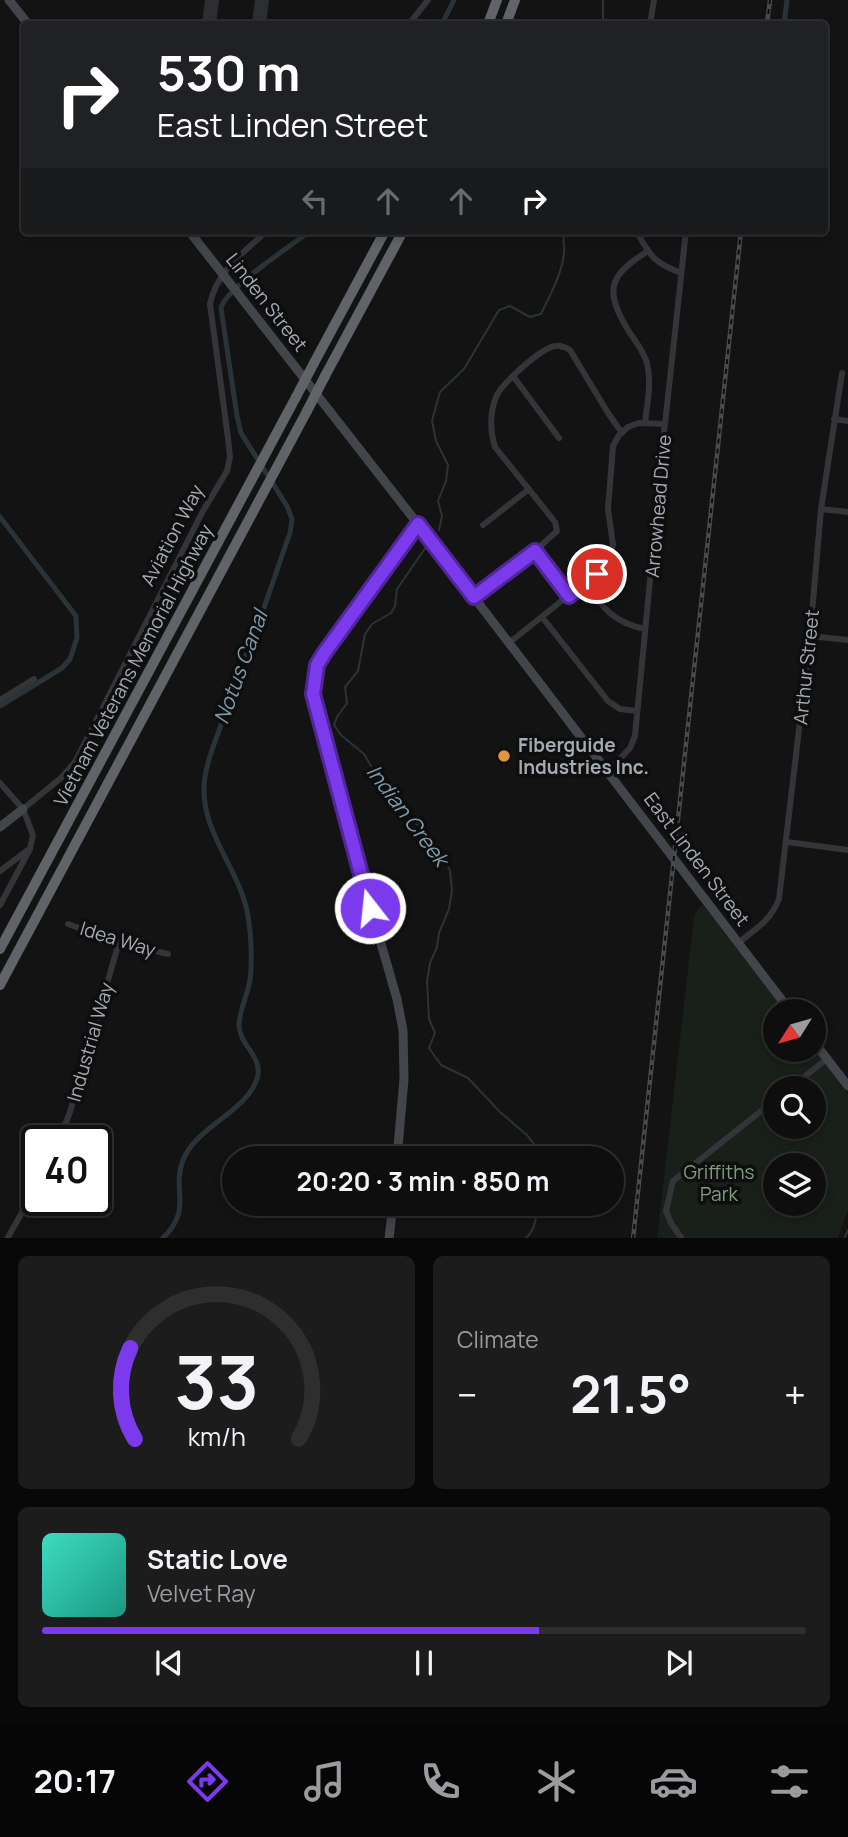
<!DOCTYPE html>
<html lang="en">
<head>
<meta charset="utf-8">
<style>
  body { margin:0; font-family:Manrope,sans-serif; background:#1c1c1d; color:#f1f3f6; height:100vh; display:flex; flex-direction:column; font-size:26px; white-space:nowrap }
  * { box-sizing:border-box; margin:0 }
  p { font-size:23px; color:#9b9c9e }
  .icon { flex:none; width:38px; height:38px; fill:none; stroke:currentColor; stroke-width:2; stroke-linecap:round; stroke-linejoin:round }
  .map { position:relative; height:1238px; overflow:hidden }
  .drawer { display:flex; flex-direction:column; gap:18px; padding:18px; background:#080808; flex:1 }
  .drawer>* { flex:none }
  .top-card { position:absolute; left:21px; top:21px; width:807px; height:214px; border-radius:7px; box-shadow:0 4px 10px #0003,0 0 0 2px #2e2e2f; background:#202124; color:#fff; overflow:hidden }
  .needle { width:46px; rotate:233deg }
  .fabs { position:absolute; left:763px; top:999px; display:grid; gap:14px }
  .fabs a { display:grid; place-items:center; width:63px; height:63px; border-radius:50%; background:#0e0e0f; box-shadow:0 4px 10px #0003,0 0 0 2px #2e2e2f; font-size:35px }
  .speed { position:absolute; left:21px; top:1125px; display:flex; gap:14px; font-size:35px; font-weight:700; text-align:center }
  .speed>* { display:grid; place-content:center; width:91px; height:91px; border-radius:50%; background:#0e0e0f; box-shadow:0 4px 10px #0003,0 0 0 2px #2e2e2f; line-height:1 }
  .speed .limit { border:4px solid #111; border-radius:10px; background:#fff; color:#111 }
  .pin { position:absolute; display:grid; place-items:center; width:60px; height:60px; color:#fff; margin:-30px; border:4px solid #fff; border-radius:50%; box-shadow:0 2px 7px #0007 }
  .me { position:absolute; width:77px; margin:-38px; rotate:344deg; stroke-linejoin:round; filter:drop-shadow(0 0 5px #0008) }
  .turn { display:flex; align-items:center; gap:24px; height:147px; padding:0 21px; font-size:32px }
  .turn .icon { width:91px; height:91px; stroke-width:2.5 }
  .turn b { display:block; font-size:49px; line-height:60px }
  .lanes { display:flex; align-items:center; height:66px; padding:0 21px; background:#0003; justify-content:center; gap:35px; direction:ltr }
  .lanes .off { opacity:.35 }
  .big { font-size:52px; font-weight:700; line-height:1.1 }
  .drawer .widget { flex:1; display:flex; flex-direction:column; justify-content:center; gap:10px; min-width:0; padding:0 24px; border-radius:10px; background:#1c1c1d }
  .drawer .dial { align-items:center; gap:0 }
  .dial svg { height:182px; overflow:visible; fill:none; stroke:#2e2e2f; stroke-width:7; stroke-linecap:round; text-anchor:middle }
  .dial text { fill:#f1f3f6; stroke:none }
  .song { display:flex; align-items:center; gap:21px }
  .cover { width:84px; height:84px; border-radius:10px; background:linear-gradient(135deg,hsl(170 70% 55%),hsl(170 70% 35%)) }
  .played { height:7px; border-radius:4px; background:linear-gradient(90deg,#7c3aed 65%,#2e2e2f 65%) }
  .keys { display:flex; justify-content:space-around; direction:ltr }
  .heat { display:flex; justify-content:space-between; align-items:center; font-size:38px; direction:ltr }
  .drawer .tiles { flex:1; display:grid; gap:18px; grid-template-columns:1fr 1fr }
  .widget:last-child { grid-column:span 2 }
  .trip { position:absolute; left:222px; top:1146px; width:402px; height:70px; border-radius:35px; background:#0e0e0f; box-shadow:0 4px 10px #0003,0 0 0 2px #2e2e2f; font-weight:700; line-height:70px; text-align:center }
  .tab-bar { display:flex; height:112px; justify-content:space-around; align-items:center; background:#060606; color:#9b9c9e }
  .tab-bar .icon { width:49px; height:49px }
  .tab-bar .active { color:#7c3aed }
  .tab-bar b { font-size:32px; color:#f1f3f6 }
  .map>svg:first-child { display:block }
</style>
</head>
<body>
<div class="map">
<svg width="848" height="1239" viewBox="0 0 848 1239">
  <rect width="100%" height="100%" fill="#131314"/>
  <path fill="#191f19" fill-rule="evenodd" d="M 703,905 L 785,1011 L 775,1012 L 775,1050 L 814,1049 L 848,1094 L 848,1210 L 838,1238 L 657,1239 L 694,917 L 697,910 ZM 775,1088 L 814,1088 L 814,1127 L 775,1127 ZM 775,1166 L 814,1166 L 814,1204 L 775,1204 Z"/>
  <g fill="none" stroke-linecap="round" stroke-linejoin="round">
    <path stroke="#2a3337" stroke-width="2" d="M 603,0 L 603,24
      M 439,530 L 442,516 L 438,501 L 446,481 L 448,465 L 436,441 L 432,421 L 440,392 L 464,369 L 499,310 L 510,306 L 530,317 L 541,314 C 550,295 562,274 564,253 C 565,245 561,238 566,231
      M 426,547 L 397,589 L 395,606 L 391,613 L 372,624 L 365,634 L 358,671 L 345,687 L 347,703 L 337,717 L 334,725 L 341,735 L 364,754 L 379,780 L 395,791 L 403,809 L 443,853 L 450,871 L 452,890 L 449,909 L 439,933 L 437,947 L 430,963 L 427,981 L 429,1019 L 435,1033 L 429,1048 L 441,1065 L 468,1078 L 500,1112 L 527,1135 L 534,1144 L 537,1158
      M 525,1239 C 535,1230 538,1216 536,1204
      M 844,1239 L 848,1230"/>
    <path stroke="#2a3337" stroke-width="5" d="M 442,24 L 454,0
      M 784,24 L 787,0
      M 0,517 L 76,616 L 77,638 L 70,659 L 62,668 L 0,706
      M 162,1239 C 194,1208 171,1191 183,1160 C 196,1127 246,1112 257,1079 C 264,1057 240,1046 239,1026 C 239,1012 246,998 249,985 C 253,968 251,933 248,916 C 240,867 197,830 205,777 C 208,754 220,733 225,711 C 227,704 225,697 228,690 C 232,682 238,675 241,667 C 260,624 274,577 290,533 L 292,519 L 287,506 L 241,433 L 237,416 L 221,308 C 226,288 291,246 310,231"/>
    <path stroke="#2d2e31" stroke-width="14" d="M 209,24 L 212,0
      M 259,24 L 262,0"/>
    <path stroke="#343539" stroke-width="6" d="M 409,24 L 428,0
      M 650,24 L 654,0
      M 636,231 C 651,256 652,262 681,273
      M 513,376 L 559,438
      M 834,419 L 848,421
      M 645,423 C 647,403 652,383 647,363 C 643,350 635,341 628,330 C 603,289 610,275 648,251
      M 821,509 L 848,512
      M 483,525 L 529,489
      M 535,551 L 569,596
      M 585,583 C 603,608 614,623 645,629
      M 474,597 L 535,551 L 557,531 L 555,522 L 495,447 C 490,431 490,413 496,397 C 502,383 540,349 555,346 C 561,345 565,347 570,350 L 608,413 L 622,433
      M 542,617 L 608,701 L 620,709 L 637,711
      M 810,636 L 848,640
      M 509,643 L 605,566 L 613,545 L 608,509 L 613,446 L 619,435 L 628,427 L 639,423 L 665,424
      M 0,700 L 34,679
      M 608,771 L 630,748 L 635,736 L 656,518 L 656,487 L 665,424 L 686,231
      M 0,783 L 23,809 L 33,835 L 30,849 L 0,905
      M 23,809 L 62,777 L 75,762 L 203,511 L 227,471 L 230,457 L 228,438 L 210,304 C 216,272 244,252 267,231
      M 787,842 L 848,850
      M 0,871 L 28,850
      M 68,924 L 119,942 L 168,954
      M 738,943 C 756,929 771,920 779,899 L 810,636 L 821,509 L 842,373
      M 790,1088 L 827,1059
      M 59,1141 L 70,1112 L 119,942
      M 7,1239 L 37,1186
      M 682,1239 L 671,1223 L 666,1211 L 673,1181 L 775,1100"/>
    <path stroke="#424549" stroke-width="9" d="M 9,0 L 28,24
      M 189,231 L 428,537 L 791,1012
      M 0,827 L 23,809
      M 814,1042 L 848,1086
      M 397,1158 L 404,1079 L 403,1030 L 397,999 L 364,885 L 313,695 L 313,681 L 317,665 L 333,640 L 418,524
      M 389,1239 L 393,1204"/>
    <path stroke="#606469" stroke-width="10" d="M 488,24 L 497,0
      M 506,24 L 515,0
      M 314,363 L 385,231
      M 325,376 L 403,231
      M 0,949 L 296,397
      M 0,985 L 307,411"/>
    <g stroke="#474a4e" stroke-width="4.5">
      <path id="rail" d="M 767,24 L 770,0
        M 633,1239 L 741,231"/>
    </g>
    <use href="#rail" stroke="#0e0e0f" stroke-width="2" stroke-dasharray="5" stroke-linecap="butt"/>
    <path stroke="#606469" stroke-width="10" d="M 296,397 L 314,363
      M 307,411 L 325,376"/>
  </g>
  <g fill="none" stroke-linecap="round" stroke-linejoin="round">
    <g stroke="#51269a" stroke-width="18">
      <path id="route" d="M 370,908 L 313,694 L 317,665 L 325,652 L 418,524 L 474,597 L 535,551 L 569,596 L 597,574"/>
    </g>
    <use href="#route" stroke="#7c3aed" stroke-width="12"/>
  </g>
  <circle fill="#e1963e" stroke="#0e0e0f" stroke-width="2.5" cx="504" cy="756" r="7"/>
  <g text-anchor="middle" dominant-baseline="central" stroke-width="7" stroke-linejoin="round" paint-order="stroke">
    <g font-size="19" fill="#a5abb3" stroke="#0e0e0f">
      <text transform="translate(267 302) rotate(52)">Linden Street</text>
      <text transform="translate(658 506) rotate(-85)">Arrowhead Drive</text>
      <text transform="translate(172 535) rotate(-62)">Aviation Way</text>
      <text transform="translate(133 665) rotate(-62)">Vietnam Veterans Memorial Highway</text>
      <text transform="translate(806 667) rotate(-84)">Arthur Street</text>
      <text transform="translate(697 859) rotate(53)">East Linden Street</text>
      <text transform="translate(118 939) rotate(17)">Idea Way</text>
      <text transform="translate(90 1042) rotate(-74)">Industrial Way</text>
    </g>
    <g font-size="19" font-weight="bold" fill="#a5abb3" stroke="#0e0e0f" text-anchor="start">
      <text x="518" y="745">Fiberguide<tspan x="518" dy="22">Industries Inc.</tspan></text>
    </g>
    <g font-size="19" fill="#809d7e" stroke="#0e0e0f">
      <text x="719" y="1172">Griffiths<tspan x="719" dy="22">Park</tspan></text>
    </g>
    <g font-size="21" font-style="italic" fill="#7f9cac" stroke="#0e0e0f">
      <text transform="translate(240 667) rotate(-70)">Notus Canal</text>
      <text transform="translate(408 815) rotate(53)">Indian Creek</text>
    </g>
  </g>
</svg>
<div class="fabs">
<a><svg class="needle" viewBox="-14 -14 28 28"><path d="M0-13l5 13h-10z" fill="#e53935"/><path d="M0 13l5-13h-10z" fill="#9b9c9e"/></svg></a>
<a><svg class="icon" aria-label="search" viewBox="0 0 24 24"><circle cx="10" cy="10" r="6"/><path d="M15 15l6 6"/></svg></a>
<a><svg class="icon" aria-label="layers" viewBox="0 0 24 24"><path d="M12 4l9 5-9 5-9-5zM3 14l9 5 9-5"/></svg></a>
</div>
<div class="speed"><div class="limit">40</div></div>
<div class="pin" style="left:597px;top:574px;background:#d93025"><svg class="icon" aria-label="arrive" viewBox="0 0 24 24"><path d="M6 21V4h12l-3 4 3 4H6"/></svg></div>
<svg class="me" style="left:370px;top:908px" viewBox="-20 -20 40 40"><circle r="17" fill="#7c3aed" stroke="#fff" stroke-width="3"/><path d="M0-11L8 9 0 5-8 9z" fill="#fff"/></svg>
<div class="trip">20:20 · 3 min · 850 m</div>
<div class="top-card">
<div class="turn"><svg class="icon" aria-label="right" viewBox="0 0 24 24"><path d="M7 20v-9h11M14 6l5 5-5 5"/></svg><div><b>530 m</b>East Linden Street</div></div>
<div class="lanes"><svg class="icon off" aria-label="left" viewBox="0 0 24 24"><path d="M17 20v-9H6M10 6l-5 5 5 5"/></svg><svg class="icon off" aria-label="ahead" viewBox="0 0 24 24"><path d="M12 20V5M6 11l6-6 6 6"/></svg><svg class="icon off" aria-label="ahead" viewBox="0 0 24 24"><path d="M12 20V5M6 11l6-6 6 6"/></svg><svg class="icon" aria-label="right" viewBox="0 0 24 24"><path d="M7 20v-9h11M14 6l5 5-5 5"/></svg></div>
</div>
</div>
<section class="drawer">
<div class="tiles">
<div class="widget dial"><svg viewBox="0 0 100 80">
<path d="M14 69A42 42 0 1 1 86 69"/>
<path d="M14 69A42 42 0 0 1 12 29" stroke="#7c3aed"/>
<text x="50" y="56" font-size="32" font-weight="700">33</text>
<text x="50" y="72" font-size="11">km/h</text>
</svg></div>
<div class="widget"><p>Climate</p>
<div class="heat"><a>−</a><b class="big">21.5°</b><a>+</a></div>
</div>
<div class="widget">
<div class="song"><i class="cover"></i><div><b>Static Love</b><p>Velvet Ray</p></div></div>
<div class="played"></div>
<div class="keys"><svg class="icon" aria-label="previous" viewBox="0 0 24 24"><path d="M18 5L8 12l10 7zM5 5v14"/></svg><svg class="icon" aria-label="pause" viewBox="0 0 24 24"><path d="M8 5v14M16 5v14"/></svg><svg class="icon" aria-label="next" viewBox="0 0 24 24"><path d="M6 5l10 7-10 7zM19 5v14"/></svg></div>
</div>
</div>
</section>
<nav class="tab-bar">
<b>20:17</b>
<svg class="icon active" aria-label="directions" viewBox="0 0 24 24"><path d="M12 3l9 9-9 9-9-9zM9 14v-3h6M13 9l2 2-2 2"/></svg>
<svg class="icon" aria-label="music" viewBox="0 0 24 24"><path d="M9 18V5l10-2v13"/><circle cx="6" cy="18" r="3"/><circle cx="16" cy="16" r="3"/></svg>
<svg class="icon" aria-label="phone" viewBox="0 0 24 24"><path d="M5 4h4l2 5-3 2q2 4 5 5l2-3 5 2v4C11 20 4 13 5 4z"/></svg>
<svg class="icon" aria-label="climate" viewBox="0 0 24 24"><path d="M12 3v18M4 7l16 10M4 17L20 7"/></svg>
<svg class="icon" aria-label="car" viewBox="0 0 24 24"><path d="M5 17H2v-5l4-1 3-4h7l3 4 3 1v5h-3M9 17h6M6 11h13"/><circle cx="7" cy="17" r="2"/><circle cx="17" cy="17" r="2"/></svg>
<svg class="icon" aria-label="filters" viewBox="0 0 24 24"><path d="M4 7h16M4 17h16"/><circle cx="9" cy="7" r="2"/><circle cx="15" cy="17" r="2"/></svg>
</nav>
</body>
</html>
